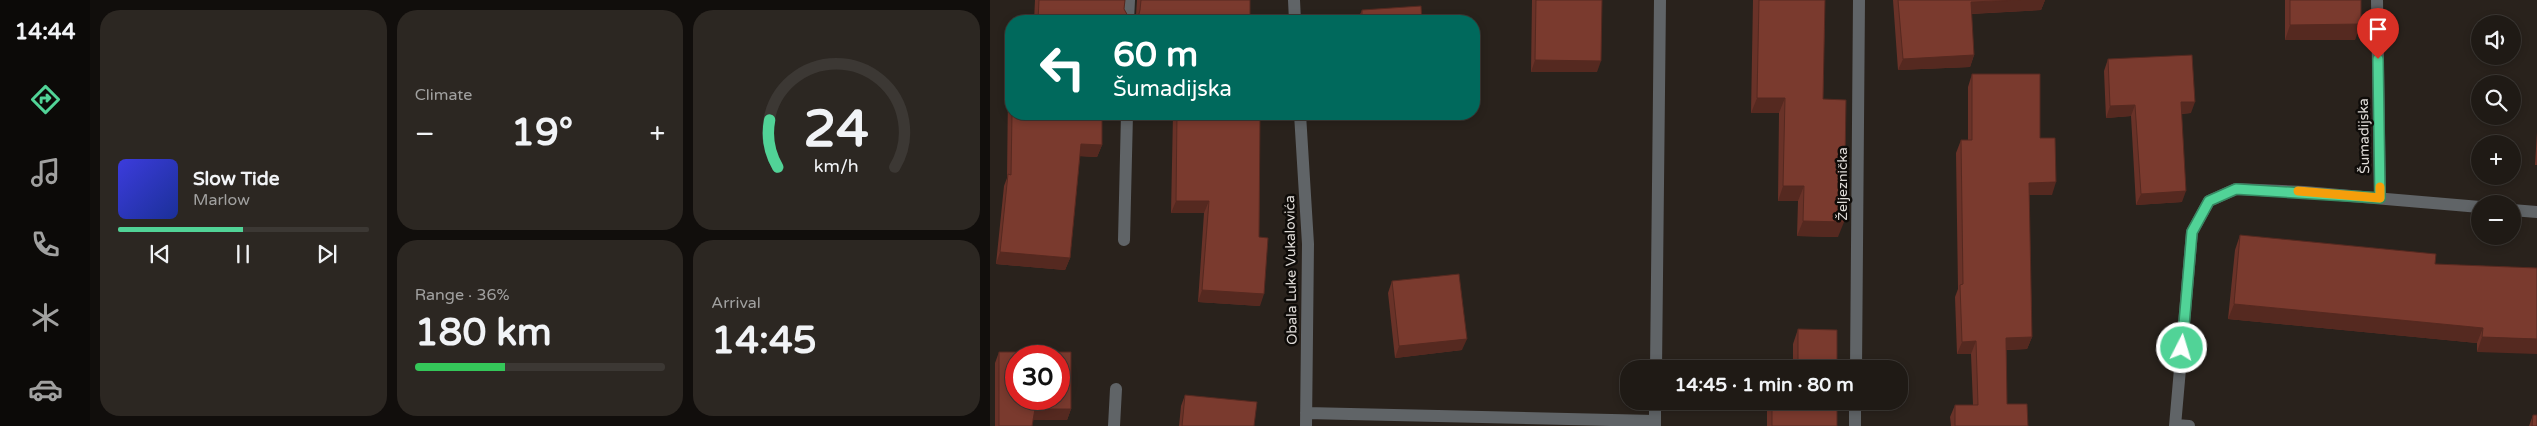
<!DOCTYPE html>
<html lang="en">
<head>
<meta charset="utf-8">
<style>
  body { margin:0; font-family:"Varela Round",sans-serif; background:#2c2722; color:#f1f3f6; height:100vh; display:flex; flex-direction:column; font-size:19px; white-space:nowrap }
  * { box-sizing:border-box; margin:0 }
  p { font-size:16px; color:#a1a1a0 }
  .icon { flex:none; width:28px; height:28px; fill:none; stroke:currentColor; stroke-width:2; stroke-linecap:round; stroke-linejoin:round }
  .map { position:relative; flex:1; overflow:hidden }
  .side { display:flex; flex-direction:column; gap:10px; padding:10px; background:#110e0c; width:900px }
  .side>* { flex:none }
  .banner { position:absolute; left:15px; top:15px; width:475px; height:105px; border-radius:20px; box-shadow:0 2px 8px #0003,0 0 0 1px #3c3834; background:#00695c; color:#fff; overflow:hidden }
  .tools { position:absolute; left:1481px; top:15px; display:grid; gap:10px }
  .tools a { display:grid; place-items:center; width:50px; height:50px; border-radius:50%; background:#1f1a15; box-shadow:0 2px 8px #0003,0 0 0 1px #3c3834; font-size:25px }
  .speed { position:absolute; left:15px; top:345px; display:flex; gap:10px; font-size:25px; font-weight:700; text-align:center }
  .speed>* { display:grid; place-content:center; width:65px; height:65px; border-radius:50%; background:#1f1a15; box-shadow:0 2px 8px #0003,0 0 0 1px #3c3834; line-height:1 }
  .speed .limit { border:8px solid #d22; background:#fff; color:#111 }
  .pin { position:absolute; display:grid; place-items:center; width:42px; height:42px; color:#fff; margin:-51px -21px; border-radius:50% 50% 50% 0; rotate:-45deg; box-shadow:0 0 5px #0007 }
  .pin .icon { rotate:45deg }
  .me { position:absolute; width:55px; margin:-28px; rotate:5deg; stroke-linejoin:round; filter:drop-shadow(0 0 4px #0008) }
  .turn { display:flex; align-items:center; gap:18px; height:105px; padding:0 25px; font-size:22px }
  .turn .icon { width:65px; height:65px; stroke-width:2.5 }
  .turn b { display:block; font-size:35px; line-height:42px }
  .big { font-size:38px; font-weight:700; line-height:1.1 }
  .side .card { flex:1; display:flex; flex-direction:column; justify-content:center; gap:8px; min-width:0; padding:0 18px; border-radius:20px; background:#2c2722 }
  .side .dial { align-items:center; gap:0 }
  .dial svg { height:130px; overflow:visible; fill:none; stroke:#3c3834; stroke-width:7; stroke-linecap:round; text-anchor:middle }
  .dial text { fill:#f1f3f6; stroke:none }
  .song { display:flex; align-items:center; gap:15px }
  .cover { width:60px; height:60px; border-radius:8px; background:linear-gradient(135deg,hsl(240 70% 55%),hsl(230 70% 35%)) }
  .played { height:5px; border-radius:2px; background:linear-gradient(90deg,#51d397 50%,#3c3834 50%) }
  .keys { display:flex; justify-content:space-around; direction:ltr }
  .heat { display:flex; justify-content:space-between; align-items:center; font-size:28px; direction:ltr }
  .charge { height:8px; border-radius:4px; background:linear-gradient(90deg,#34c759 36%,#3c3834 0) }
  .side .tiles { flex:1; display:grid; gap:10px; grid-template-columns:repeat(3,1fr) }
  .card:first-child { grid-row:span 2 }
  .trip { position:absolute; left:630px; top:360px; width:288px; height:50px; border-radius:20px; background:#1f1a15; box-shadow:0 2px 8px #0003,0 0 0 1px #3c3834; font-weight:700; line-height:50px; text-align:center }
  main { display:flex; flex:1; min-height:0 }
  .dock { display:flex; flex-direction:column; width:90px; justify-content:space-around; align-items:center; background:#0c0a08; color:#a1a1a0 }
  .dock .icon { width:35px; height:35px }
  .dock .current { color:#51d397 }
  .dock b { font-size:22px; color:#f1f3f6 }
  .map>svg:first-child { display:block }
</style>
</head>
<body>
<main>
<nav class="dock">
<b>14:44</b>
<svg class="icon current" aria-label="directions" viewBox="0 0 24 24"><path d="M12 3l9 9-9 9-9-9zM9 14v-3h6M13 9l2 2-2 2"/></svg>
<svg class="icon" aria-label="music" viewBox="0 0 24 24"><path d="M9 18V5l10-2v13"/><circle cx="6" cy="18" r="3"/><circle cx="16" cy="16" r="3"/></svg>
<svg class="icon" aria-label="phone" viewBox="0 0 24 24"><path d="M5 4h4l2 5-3 2q2 4 5 5l2-3 5 2v4C11 20 4 13 5 4z"/></svg>
<svg class="icon" aria-label="climate" viewBox="0 0 24 24"><path d="M12 3v18M4 7l16 10M4 17L20 7"/></svg>
<svg class="icon" aria-label="car" viewBox="0 0 24 24"><path d="M5 17H2v-5l4-1 3-4h7l3 4 3 1v5h-3M9 17h6M6 11h13"/><circle cx="7" cy="17" r="2"/><circle cx="17" cy="17" r="2"/></svg>
</nav>
<section class="side">
<div class="tiles">
<div class="card">
<div class="song"><i class="cover"></i><div><b>Slow Tide</b><p>Marlow</p></div></div>
<div class="played"></div>
<div class="keys"><svg class="icon" aria-label="previous" viewBox="0 0 24 24"><path d="M18 5L8 12l10 7zM5 5v14"/></svg><svg class="icon" aria-label="pause" viewBox="0 0 24 24"><path d="M8 5v14M16 5v14"/></svg><svg class="icon" aria-label="next" viewBox="0 0 24 24"><path d="M6 5l10 7-10 7zM19 5v14"/></svg></div>
</div>
<div class="card"><p>Climate</p>
<div class="heat"><a>−</a><b class="big">19°</b><a>+</a></div>
</div>
<div class="card dial"><svg viewBox="0 0 100 80">
<path d="M14 69A42 42 0 1 1 86 69"/>
<path d="M14 69A42 42 0 0 1 9 40" stroke="#51d397"/>
<text x="50" y="56" font-size="32" font-weight="700">24</text>
<text x="50" y="72" font-size="11">km/h</text>
</svg></div>
<div class="card"><p>Range · 36%</p><b class="big">180 km</b><div class="charge"></div></div>
<div class="card"><p>Arrival</p><b class="big">14:45</b></div>
</div>
</section>
<div class="map">
<svg width="1547" height="426" viewBox="0 0 1547 426">
  <rect width="100%" height="100%" fill="#29221c"/>
  <g fill="none" stroke-linecap="round" stroke-linejoin="round">
    <path stroke="#606467" stroke-width="12" d="M 304,0 L 305,21
      M 1387,0 L 1390,198
      M 138,21 L 139,0
      M 310,114 L 318,244 L 316,426
      M 1522,210 L 1547,212
      M 134,240 L 137,114
      M 666,369 L 670,0
      M 866,369 L 869,0
      M 316,413 L 665,421
      M 1186,425 L 1199,426
      M 124,426 L 126,389
      M 665,426 L 665,401
      M 865,426 L 865,401
      M 1185,426 L 1202,232 L 1219,201 L 1246,189 L 1314,192 L 1490,207"/>
  </g>
  <path fill="#693228" d="M 45,0 L 135,0 L 134,9 L 138,16 L 142,17 L 146,15 L 147,0 L 260,0 L 260,21 L 44,21 Z
    M 542,0 L 612,0 L 607,72 L 541,72 Z
    M 763,0 L 835,0 L 833,99 L 848,237 L 807,236 L 808,201 L 788,201 L 789,113 L 761,113 Z
    M 903,0 L 1055,0 L 1051,10 L 981,14 L 984,55 L 980,67 L 908,70 Z
    M 1295,0 L 1371,0 L 1365,40 L 1295,40 Z
    M 372,10 L 432,21 L 367,21 Z
    M 1118,59 L 1201,113 L 1191,114 L 1192,202 L 1146,205 L 1141,116 L 1116,118 L 1114,71 Z
    M 982,74 L 1050,138 L 1062,195 L 1039,195 L 1042,337 L 1037,349 L 1016,350 L 1017,404 L 1038,426 L 961,426 L 960,417 L 965,405 L 983,405 L 981,354 L 967,354 L 965,297 L 968,289 L 966,153 L 971,140 L 978,140 L 978,87 Z
    M 21,81 L 21,114 L 112,114 L 112,145 L 107,157 L 90,156 L 80,258 L 75,270 L 6,264 L 14,186 L 17,178 L 18,91 Z
    M 183,114 L 270,114 L 269,237 L 270,306 L 208,302 L 214,213 L 181,213 Z
    M 1547,132 L 1547,165 L 1545,165 Z
    M 1250,235 L 1445,264 L 1547,268 L 1487,352 L 1487,343 L 1238,319 L 1245,250 Z
    M 402,281 L 472,350 L 405,358 L 398,293 Z
    M 808,329 L 847,369 L 781,369 L 782,367 L 803,367 L 803,344 Z
    M 9,352 L 81,409 L 77,420 L 43,420 L 42,426 L 5,426 L 5,363 Z
    M 195,395 L 264,426 L 189,426 L 191,406 Z
    M 777,401 L 847,401 L 847,426 L 777,426 Z
    M 1543,415 L 1547,426 L 1539,426 Z"/>
  <path fill="#552920" d="M 1031,0 L 1055,0 L 1051,10 L 977,14 L 981,2 Z
    M 1371,24 L 1365,40 L 1295,40 L 1300,25 Z
    M 984,55 L 980,67 L 908,70 L 913,59 Z
    M 545,60 L 611,61 L 607,72 L 541,72 Z
    M 767,98 L 795,98 L 789,113 L 761,113 Z
    M 1191,102 L 1205,102 L 1201,113 L 1187,114 Z
    M 1145,105 L 1141,116 L 1116,118 L 1120,106 Z
    M 91,144 L 112,145 L 107,157 L 86,156 Z
    M 1066,182 L 1062,195 L 1035,195 L 1039,183 Z
    M 793,186 L 814,186 L 808,201 L 788,201 Z
    M 1196,191 L 1192,202 L 1146,205 L 1151,194 Z
    M 186,201 L 219,201 L 214,213 L 181,213 Z
    M 813,221 L 854,222 L 848,237 L 807,236 Z
    M 10,252 L 80,258 L 75,270 L 6,264 Z
    M 212,290 L 274,294 L 270,306 L 208,302 Z
    M 1244,304 L 1493,328 L 1487,343 L 1238,319 Z
    M 1042,337 L 1037,349 L 1011,350 L 1016,338 Z
    M 1492,337 L 1547,339 L 1547,354 L 1487,352 Z
    M 477,339 L 472,350 L 405,358 L 409,346 Z
    M 986,341 L 981,354 L 967,354 L 972,342 Z
    M 45,409 L 81,409 L 77,420 L 41,420 Z"/>
  <path fill="#7a3a2e" stroke="#552920" fill-rule="evenodd" d="M 49,0 L 135,0 L 134,9 L 138,16 L 142,17 L 149,14 L 150,10 L 151,0 L 260,0 L 260,21 L 48,21 Z
    M 546,0 L 612,0 L 611,61 L 545,60 Z
    M 769,0 L 835,0 L 833,99 L 856,100 L 854,222 L 813,221 L 814,186 L 793,186 L 795,98 L 767,98 Z
    M 908,0 L 1031,0 L 981,2 L 984,55 L 913,59 Z
    M 1300,0 L 1371,0 L 1371,24 L 1300,25 Z
    M 431,6 L 432,21 L 372,21 L 372,10 Z
    M 1202,55 L 1205,102 L 1191,102 L 1196,191 L 1151,194 L 1145,105 L 1120,106 L 1118,59 Z
    M 982,74 L 1050,74 L 1050,138 L 1065,138 L 1066,182 L 1039,183 L 1042,337 L 1016,338 L 1017,404 L 1037,404 L 1038,426 L 965,426 L 965,405 L 988,405 L 986,341 L 972,342 L 970,285 L 973,284 L 971,140 L 982,140 Z
    M 22,114 L 112,114 L 112,145 L 91,144 L 80,258 L 10,252 L 18,174 L 21,175 Z
    M 187,114 L 270,114 L 269,237 L 278,238 L 274,294 L 212,290 L 219,201 L 186,201 Z
    M 1250,235 L 1446,254 L 1445,264 L 1547,268 L 1547,339 L 1492,337 L 1493,328 L 1244,304 Z
    M 469,274 L 477,339 L 409,346 L 402,281 Z
    M 808,329 L 847,330 L 847,369 L 782,369 L 782,367 L 808,366 Z
    M 9,352 L 81,352 L 81,409 L 45,409 L 42,426 L 9,426 ZM 26,356 L 69,356 L 69,399 L 26,399 Z
    M 195,395 L 267,402 L 264,426 L 192,426 Z
    M 782,401 L 847,401 L 847,426 L 782,426 Z
    M 1543,415 L 1547,415 L 1547,426 L 1542,426 Z"/>
  <g fill="none" stroke-linecap="round" stroke-linejoin="round">
    <g stroke="#358962" stroke-width="12">
      <path id="route" d="M 1192,348 L 1202,232 L 1219,201 L 1246,189 L 1390,198 L 1388,59"/>
    </g>
    <use href="#route" stroke="#51d397" stroke-width="9"/>
    <path stroke="#f59e0b" stroke-width="9" d="M 1308,191 L 1390,198 L 1390,187"/>
  </g>
  <g text-anchor="middle" dominant-baseline="central" stroke-width="5" stroke-linejoin="round" paint-order="stroke">
    <g font-size="14" fill="#dedad6" stroke="#0f0c09">
      <text transform="translate(1374 136) rotate(-91)">Šumadijska</text>
      <text transform="translate(852 184) rotate(-90)">Željeznička</text>
      <text transform="translate(301 270) rotate(-91)">Obala Luke Vukalovića</text>
    </g>
  </g>
</svg>
<div class="tools">
<a><svg class="icon" aria-label="sound" viewBox="0 0 24 24"><path d="M4 9h4l5-4v14l-5-4H4zM17 9q2 3 0 6"/></svg></a>
<a><svg class="icon" aria-label="search" viewBox="0 0 24 24"><circle cx="10" cy="10" r="6"/><path d="M15 15l6 6"/></svg></a>
<a>+</a>
<a>−</a>
</div>
<div class="speed"><div class="limit">30</div></div>
<div class="pin" style="left:1388px;top:59px;background:#d93025"><svg class="icon" aria-label="arrive" viewBox="0 0 24 24"><path d="M6 21V4h12l-3 4 3 4H6"/></svg></div>
<svg class="me" style="left:1192px;top:348px" viewBox="-20 -20 40 40"><circle r="17" fill="#51d397" stroke="#fff" stroke-width="3"/><path d="M0-11L8 9 0 5-8 9z" fill="#fff"/></svg>
<div class="trip">14:45 · 1 min · 80 m</div>
<div class="banner">
<div class="turn"><svg class="icon" aria-label="left" viewBox="0 0 24 24"><path d="M17 20v-9H6M10 6l-5 5 5 5"/></svg><div><b>60 m</b>Šumadijska</div></div>
</div>
</div>
</main>
</body>
</html>
